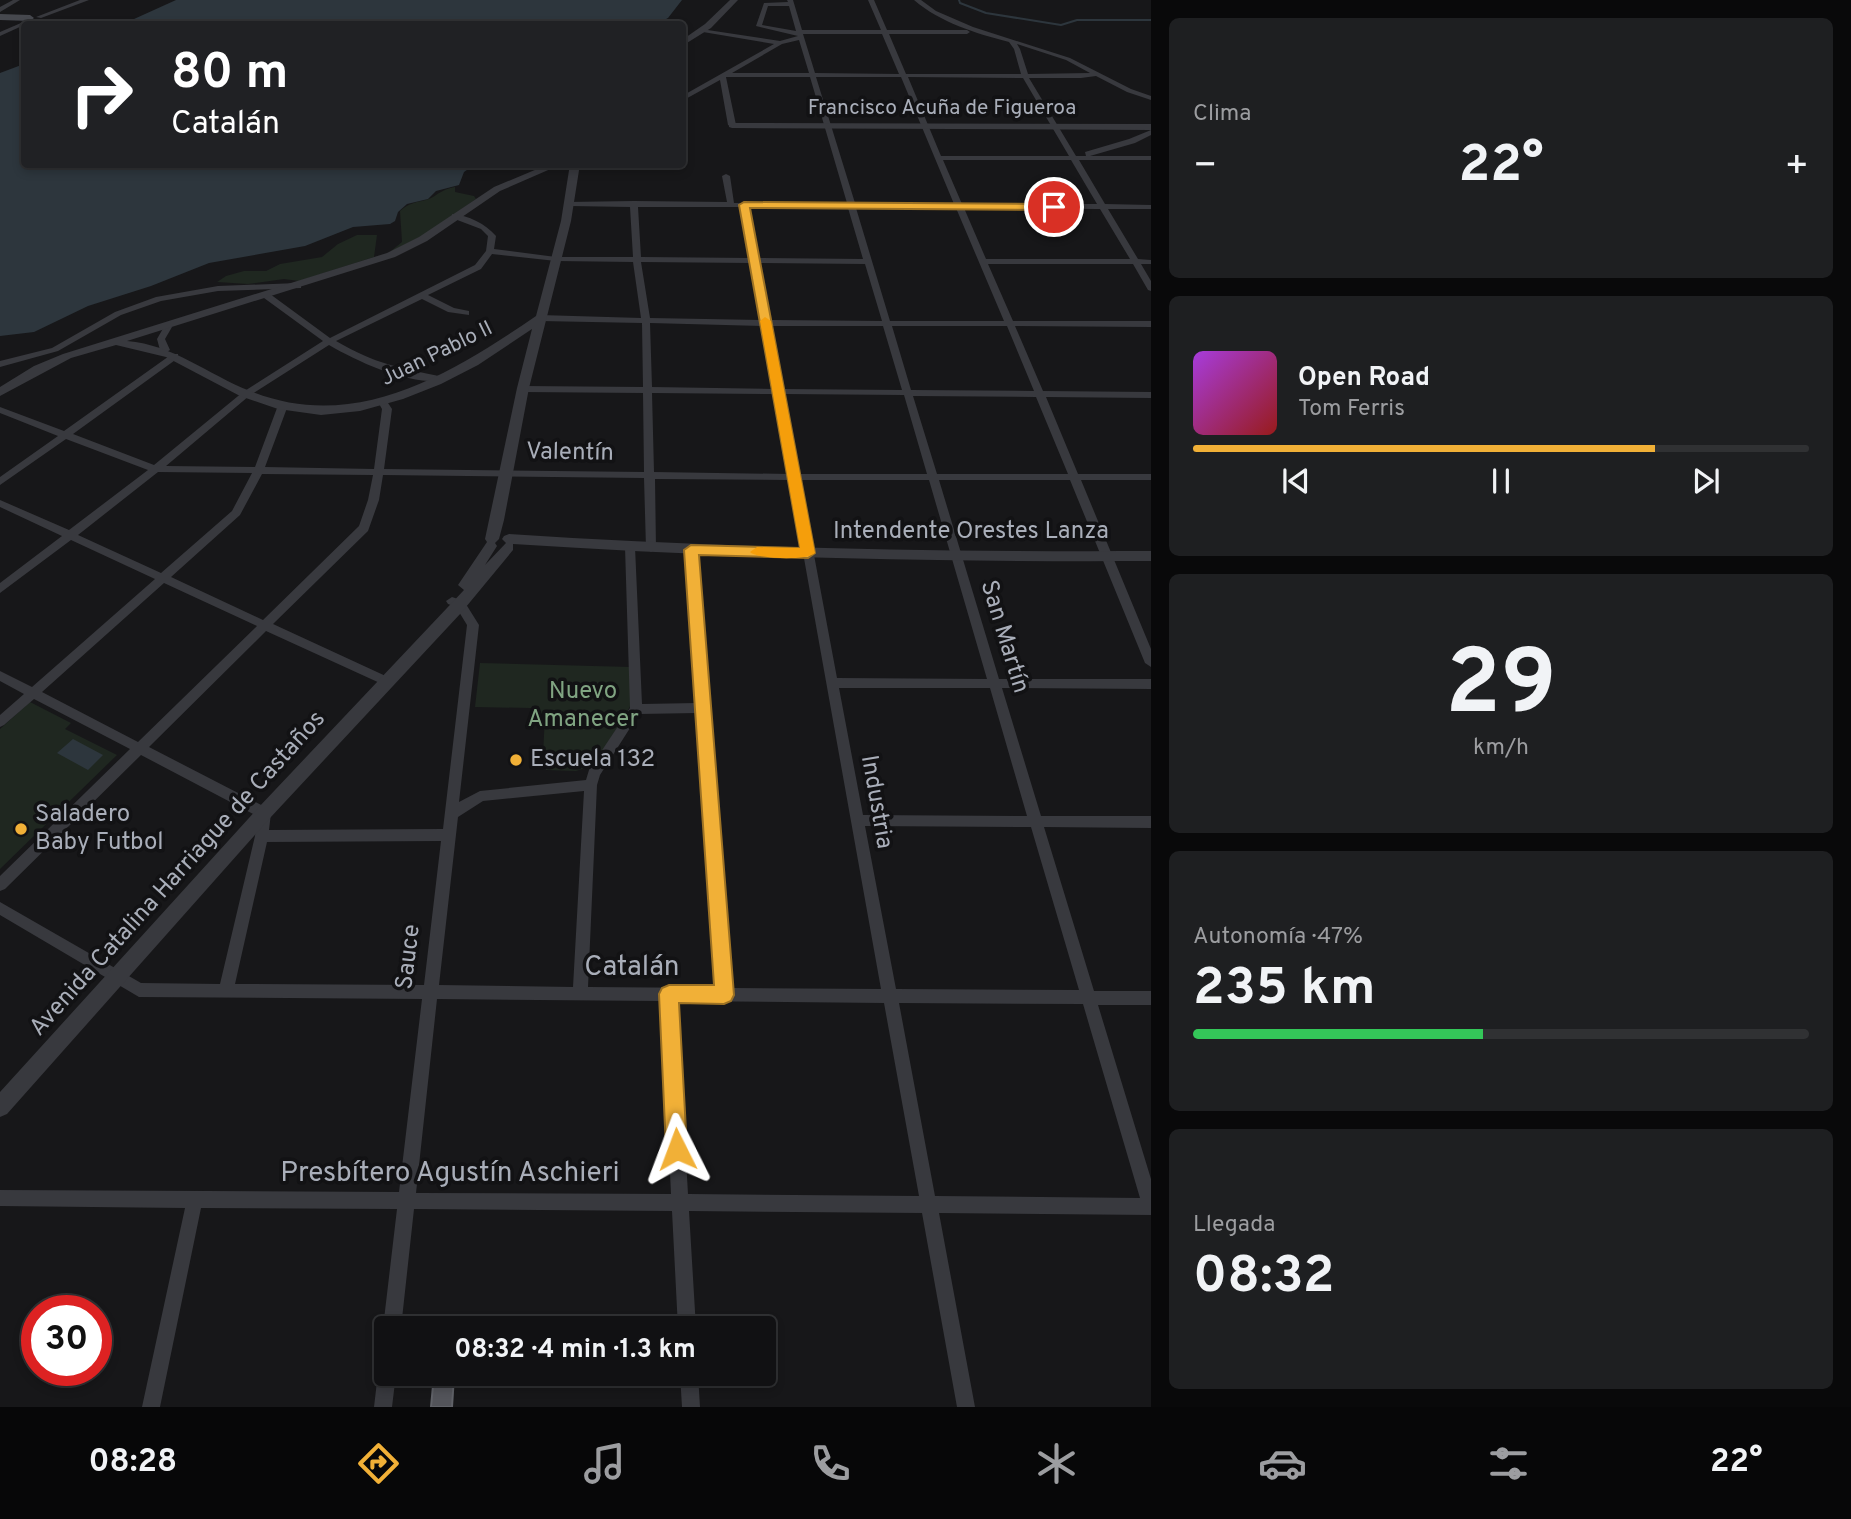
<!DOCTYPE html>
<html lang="es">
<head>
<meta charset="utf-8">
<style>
  body { margin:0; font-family:Overpass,sans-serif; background:#1e1f21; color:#f1f3f6; height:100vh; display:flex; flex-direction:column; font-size:26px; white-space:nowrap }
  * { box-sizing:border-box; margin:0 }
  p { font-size:23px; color:#9c9da0 }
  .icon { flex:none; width:38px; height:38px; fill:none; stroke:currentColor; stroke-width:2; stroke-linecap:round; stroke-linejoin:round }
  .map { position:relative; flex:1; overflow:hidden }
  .panel { display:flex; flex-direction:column; gap:18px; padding:18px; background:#09090a; width:700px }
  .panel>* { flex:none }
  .hud { position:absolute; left:21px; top:21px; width:665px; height:147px; border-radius:7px; box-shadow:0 4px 10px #0003,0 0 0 2px #303133; background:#202124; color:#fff; overflow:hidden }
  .speed { position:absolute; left:21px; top:1295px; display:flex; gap:14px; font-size:35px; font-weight:700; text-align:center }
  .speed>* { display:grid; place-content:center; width:91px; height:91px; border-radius:50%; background:#111113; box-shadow:0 4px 10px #0003,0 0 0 2px #303133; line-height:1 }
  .speed .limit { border:10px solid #d22; background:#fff; color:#111 }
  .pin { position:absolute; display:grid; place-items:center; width:60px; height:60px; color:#fff; margin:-30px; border:4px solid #fff; border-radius:50%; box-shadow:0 2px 7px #0007 }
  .me { position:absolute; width:77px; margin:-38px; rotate:357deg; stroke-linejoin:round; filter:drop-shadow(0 0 5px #0008) }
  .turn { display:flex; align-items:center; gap:24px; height:147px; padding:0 35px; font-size:32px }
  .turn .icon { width:91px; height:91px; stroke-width:2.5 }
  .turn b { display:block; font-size:49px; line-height:60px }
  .big { font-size:52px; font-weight:700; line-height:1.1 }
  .panel .widget { flex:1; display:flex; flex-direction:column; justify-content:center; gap:10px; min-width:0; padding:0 24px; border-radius:10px; background:#1e1f21 }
  .panel .dial { align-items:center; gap:0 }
  .dial b { font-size:91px; line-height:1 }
  .song { display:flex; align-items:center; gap:21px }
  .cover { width:84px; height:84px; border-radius:10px; background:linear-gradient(135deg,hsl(280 70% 55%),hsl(0 70% 35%)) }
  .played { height:7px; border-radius:4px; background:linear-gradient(90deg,#f1b037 75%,#303133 75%) }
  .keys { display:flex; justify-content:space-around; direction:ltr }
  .heat { display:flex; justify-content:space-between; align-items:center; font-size:38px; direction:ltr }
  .charge { height:10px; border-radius:5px; background:linear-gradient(90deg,#34c759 47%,#303133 0) }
  .trip { position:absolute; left:374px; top:1316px; width:402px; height:70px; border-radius:7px; background:#111113; box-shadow:0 4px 10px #0003,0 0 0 2px #303133; font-weight:700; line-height:70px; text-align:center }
  .tabs { display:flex; height:112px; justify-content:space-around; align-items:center; background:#070708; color:#9c9da0 }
  .tabs .icon { width:49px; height:49px }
  .tabs .selected { color:#f1b037 }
  .tabs b { font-size:32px; color:#f1f3f6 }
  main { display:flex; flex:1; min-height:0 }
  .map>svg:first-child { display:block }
</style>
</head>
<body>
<main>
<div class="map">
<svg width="1151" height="1407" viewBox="0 0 1151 1407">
  <rect width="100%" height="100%" fill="#171719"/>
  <path fill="#1f2720" d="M 455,187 L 455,192 L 474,196 L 476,199 L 411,244 L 393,252 L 391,251 L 402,242 L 400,211 C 414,199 423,203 433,197 C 441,192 444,189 455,187 Z
    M 357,235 L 377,235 L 374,257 L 299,281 L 284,279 L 248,284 L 217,282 L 226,276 L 244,271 L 266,271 L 280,264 L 322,257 L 338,244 Z
    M 480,663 L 631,667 L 631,705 L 594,765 L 576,771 L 546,770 L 547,760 L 543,755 L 545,716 L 531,708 L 475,707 Z
    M 30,702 L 71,723 L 65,729 L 117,755 L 0,869 L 0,729 Z"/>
  <path fill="#2d363d" d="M 176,0 L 682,0 L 668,18 L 656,24 L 123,24 Z
    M 24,64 L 24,164 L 474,165 L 464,172 L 459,185 L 436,191 L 428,199 L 407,204 L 398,212 L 395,221 L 390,224 L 353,227 L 305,246 L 209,263 L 151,286 L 88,306 L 34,332 L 0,336 L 0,73 Z
    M 73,739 L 103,755 L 88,770 L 57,753 Z"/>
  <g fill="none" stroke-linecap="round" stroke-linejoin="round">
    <path stroke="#2d363d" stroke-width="2" d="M 959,0 L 960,3 L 986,13 L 1061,25 L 1077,20 L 1151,20"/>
  </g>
  <path fill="#53545a" stroke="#606268" stroke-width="2" d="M 434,1375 L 454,1376 L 452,1407 L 431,1407 Z"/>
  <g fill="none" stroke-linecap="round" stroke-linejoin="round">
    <path fill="#38393e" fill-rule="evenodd" d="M 13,0 L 20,0 L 0,12 L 0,7 Z
      M 80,0 L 89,0 L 41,18 L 36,17 Z
      M 787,0 L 793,0 L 802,30 L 881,30 L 868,0 L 874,0 L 887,30 L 967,30 L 970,32 L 967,34 L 889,34 L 906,74 L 1021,74 L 1014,49 L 1009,42 C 975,33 941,23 914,0 L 921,0 L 936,11 L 973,27 L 1070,58 L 1131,89 L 1151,96 L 1151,100 L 1127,92 L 1096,76 L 1081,78 L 1029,78 L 1076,156 L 1086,156 L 1085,152 L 1129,139 L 1151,130 L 1151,135 L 1135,143 L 1090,156 L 1151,156 L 1151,160 L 1079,160 L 1105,204 L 1151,205 L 1151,209 L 1108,209 L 1138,259 L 1151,260 L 1151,264 L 1141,264 L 1151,281 L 1151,291 L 1148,290 L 1133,264 L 988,264 L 1013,321 L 1151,321 L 1151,327 L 1015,326 L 1043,391 L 1151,392 L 1151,398 L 1046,397 L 1078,474 L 1151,474 L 1151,480 L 1081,480 L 1151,649 L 1151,667 L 1145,663 L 1070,480 L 939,480 L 999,679 L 1151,679 L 1151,689 L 1002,688 L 1041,816 L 1151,816 L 1151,828 L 1044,827 L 1094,991 L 1151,991 L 1151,1005 L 1098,1005 L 1151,1179 L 1151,1215 L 939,1213 L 975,1407 L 957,1407 L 922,1213 L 689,1211 L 696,1328 L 678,1328 L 672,1211 L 414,1209 L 401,1328 L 387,1328 L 387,1335 L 383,1328 L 397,1209 L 201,1208 L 160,1407 L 142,1407 L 185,1208 L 0,1206 L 0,1190 L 399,1192 L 422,999 L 139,997 L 0,915 L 0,902 L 141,983 L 220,984 L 255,836 L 257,816 L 141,755 L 5,889 L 0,891 L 0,876 L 130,749 L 34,699 L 4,725 L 0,727 L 0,715 L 24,694 L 0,681 L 0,671 L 32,687 L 155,579 L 71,540 L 0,593 L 0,583 L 62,536 L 0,507 L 0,500 L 69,530 L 148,470 L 66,439 L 0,485 L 0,477 L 58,436 L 0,413 L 0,407 L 64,431 L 172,354 L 178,354 L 178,358 L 73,434 L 154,465 L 243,392 L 323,341 L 264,298 L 264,294 L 270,294 L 330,338 L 475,265 L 486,251 L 488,236 L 481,229 L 452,218 L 452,214 C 468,215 486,224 496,236 L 494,249 L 556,257 L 633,257 L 630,207 L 570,206 L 566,204 L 567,202 L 634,201 L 727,202 L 722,176 L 726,174 L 730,176 L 734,203 L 847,203 L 810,77 L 726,77 L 736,125 L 732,127 L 728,125 L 720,80 L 682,101 L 682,96 L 774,44 L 703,32 L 701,29 L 780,41 L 798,36 L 756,26 L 764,3 L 788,2 ZM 768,6 L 789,6 L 796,31 L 762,25 ZM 803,34 L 882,34 L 899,74 L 815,73 ZM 799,40 L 809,73 L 732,73 L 782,44 ZM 1017,44 L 1066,60 L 1090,73 L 1028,74 L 1020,49 ZM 816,77 L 901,77 L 954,204 L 855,203 ZM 908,77 L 1023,78 L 1069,156 L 941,156 ZM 943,160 L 1071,160 L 1097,204 L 962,204 ZM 638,207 L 741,207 L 750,258 L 641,257 ZM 748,207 L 848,208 L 863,259 L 758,258 ZM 856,208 L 956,208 L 1004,321 L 890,321 ZM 964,208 L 1100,209 L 1130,259 L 986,259 ZM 492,254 L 556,261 L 633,262 L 641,318 L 540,315 L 536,318 L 540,321 L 642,323 L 643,387 L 523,386 L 518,389 L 523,392 L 643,393 L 644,472 L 384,469 L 392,409 L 386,400 L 383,399 L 378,402 L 382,409 L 374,469 L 265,467 L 287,408 L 282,405 L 277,408 L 255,467 L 166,466 L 249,396 L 329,345 C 360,363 407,384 443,381 L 443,377 C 400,368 375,364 336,341 L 422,299 L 448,312 L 469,315 L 469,311 L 454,308 L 428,295 L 481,269 ZM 641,262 L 751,263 L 761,320 L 650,318 ZM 759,263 L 865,264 L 882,321 L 770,320 ZM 650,323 L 762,326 L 773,389 L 652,387 ZM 771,326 L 883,326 L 902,390 L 783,389 ZM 892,326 L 1007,326 L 1034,391 L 911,390 ZM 652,393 L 774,394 L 789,474 L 654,472 ZM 784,394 L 904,395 L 927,474 L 799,474 ZM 913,396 L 1036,397 L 1068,474 L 937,474 ZM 158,472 L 252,473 L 232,511 L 161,573 L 78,535 ZM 262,474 L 373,475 L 368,500 L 359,526 L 263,620 L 171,577 L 240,515 ZM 383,475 L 644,478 L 646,548 L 651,552 L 656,548 L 655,479 L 790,480 L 881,989 L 732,988 L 695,546 L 691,545 L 686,549 L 697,703 L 642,704 L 635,547 L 630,543 L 626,544 L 625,547 L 630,708 L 589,770 L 586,780 L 480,791 L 459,802 L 479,625 L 464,601 L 452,597 L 446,601 L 448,604 L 456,607 L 467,625 L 443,829 L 269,830 L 271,813 L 269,809 L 149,747 L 266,631 L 382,684 L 390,684 L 392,681 L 390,678 L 273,624 L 368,531 L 379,500 ZM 800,480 L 929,480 L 987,679 L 837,678 ZM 164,583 L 257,626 L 138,742 L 42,692 ZM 839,688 L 990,688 L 1027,816 L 863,815 ZM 697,713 L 717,988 L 588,987 L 597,785 L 600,775 L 639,714 ZM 584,791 L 573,987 L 439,985 L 458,817 L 483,801 ZM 865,826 L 1031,827 L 1079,990 L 896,989 ZM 441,841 L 424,985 L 235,984 L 267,842 ZM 437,999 L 662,1001 L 671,1194 L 416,1193 ZM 677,1001 L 884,1003 L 919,1196 L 688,1194 ZM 899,1003 L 1083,1004 L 1140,1198 L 935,1196 Z
      M 28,20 L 33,21 L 0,36 L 0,32 Z
      M 298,283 L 301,284 L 301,288 L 218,291 L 161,301 L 121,315 L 58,351 L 0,367 L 0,361 L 52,348 L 115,312 L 156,297 L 218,286 Z
      M 168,324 L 172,327 L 165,339 L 170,350 L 165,353 L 160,350 L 157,339 L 165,325 Z
      M 387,1364 L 387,1374 L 396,1374 L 392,1407 L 374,1407 L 378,1373 L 381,1367 Z
      M 680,1374 L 698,1374 L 700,1407 L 682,1407 Z"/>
    <path fill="#38393e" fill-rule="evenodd" d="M 730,0 L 738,0 L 711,28 L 682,46 L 682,40 L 705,24 Z
      M 729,123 L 1151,124 L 1151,130 L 732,128 L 729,127 Z
      M 549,164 L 562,164 L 500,191 L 427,241 L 395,257 L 127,341 C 174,345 207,374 250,391 C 355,434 451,374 536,316 L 561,221 L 570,164 L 580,164 L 571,221 L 529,388 L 504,520 L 499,539 L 495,543 L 497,546 L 485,565 L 506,543 L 502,539 L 504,536 L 509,534 C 723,548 937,552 1151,551 L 1151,561 C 938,562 726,558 513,544 L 513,550 L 461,613 L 270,818 L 7,1114 L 0,1117 L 0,1092 L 258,808 L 464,590 L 458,585 L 487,542 L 485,539 L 517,388 L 532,329 L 478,365 L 441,384 L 403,399 L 360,411 L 321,415 L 278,409 L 240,396 L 166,357 L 116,345 L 71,358 L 0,396 L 0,387 L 34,366 L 63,354 L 387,253 L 419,237 L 494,187 Z"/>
    <path fill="#46484e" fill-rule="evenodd" d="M 0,14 L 30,15 L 34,18 L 30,21 L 0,20 Z"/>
  </g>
  <path fill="#f1b037" stroke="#9d7224" stroke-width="2" d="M 744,202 L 1054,204 L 1059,207 L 1054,210 L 750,208 L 815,553 L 808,558 L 699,555 L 734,995 L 731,1001 L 724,1004 L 679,1003 L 687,1149 L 684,1157 L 677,1160 L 669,1157 L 666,1149 L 659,994 L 662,988 L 669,985 L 714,985 L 684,550 L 691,545 L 800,548 L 739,205 Z"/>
  <path fill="#f59e0b" d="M 765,317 L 771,321 L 815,553 C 807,561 757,559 750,552 L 757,547 L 800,548 L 760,321 Z"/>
  <g fill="#f1b037" stroke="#121214" stroke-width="2.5">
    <circle cx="516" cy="760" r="7"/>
    <circle cx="21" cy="829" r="7"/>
  </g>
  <g text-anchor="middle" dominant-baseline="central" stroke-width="7" stroke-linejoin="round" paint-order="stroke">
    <g font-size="21" fill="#a9aeb9" stroke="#121214">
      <text x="942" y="108">Francisco Acuña de Figueroa</text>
      <text transform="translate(437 354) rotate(-26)">Juan Pablo II</text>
    </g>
    <g font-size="24" fill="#a9aeb9" stroke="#121214">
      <text transform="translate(570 453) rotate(1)">Valentín</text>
      <text x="971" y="532">Intendente Orestes Lanza</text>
      <text transform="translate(1004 637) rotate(73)">San Martín</text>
      <text transform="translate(876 802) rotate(80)">Industria</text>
      <text transform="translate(178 874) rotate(-48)">Avenida Catalina Harriague de Castaños</text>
      <text transform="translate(409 957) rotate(-83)">Sauce</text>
    </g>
    <g font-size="24" fill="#80a482" stroke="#121214">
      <text x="583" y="692">Nuevo<tspan x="583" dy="28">Amanecer</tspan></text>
    </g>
    <g font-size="24" fill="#a9aeb9" stroke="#121214" text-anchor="start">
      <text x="530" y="760">Escuela 132</text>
      <text x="35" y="815">Saladero<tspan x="35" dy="28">Baby Futbol</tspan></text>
    </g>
    <g font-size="28" fill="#a9aeb9" stroke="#121214">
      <text x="632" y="968">Catalán</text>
      <text x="450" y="1174">Presbítero Agustín Aschieri</text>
    </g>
  </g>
</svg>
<div class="speed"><div class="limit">30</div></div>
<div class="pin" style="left:1054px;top:207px;background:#d93025"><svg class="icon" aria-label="arrive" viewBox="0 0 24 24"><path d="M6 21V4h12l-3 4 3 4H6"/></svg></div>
<svg class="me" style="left:677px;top:1149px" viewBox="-20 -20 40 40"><path d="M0-17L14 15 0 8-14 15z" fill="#f1b037" stroke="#fff" stroke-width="4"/></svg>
<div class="trip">08:32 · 4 min · 1.3 km</div>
<div class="hud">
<div class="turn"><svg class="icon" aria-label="right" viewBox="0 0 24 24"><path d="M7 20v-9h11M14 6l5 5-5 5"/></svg><div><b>80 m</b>Catalán</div></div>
</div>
</div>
<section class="panel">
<div class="widget"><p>Clima</p>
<div class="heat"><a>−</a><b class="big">22°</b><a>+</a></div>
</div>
<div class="widget">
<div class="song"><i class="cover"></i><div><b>Open Road</b><p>Tom Ferris</p></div></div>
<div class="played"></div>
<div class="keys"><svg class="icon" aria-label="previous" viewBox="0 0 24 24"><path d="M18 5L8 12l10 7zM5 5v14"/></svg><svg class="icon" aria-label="pause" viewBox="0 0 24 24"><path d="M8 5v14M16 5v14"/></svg><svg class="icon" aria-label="next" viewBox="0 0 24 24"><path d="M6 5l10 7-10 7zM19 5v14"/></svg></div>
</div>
<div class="widget dial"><b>29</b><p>km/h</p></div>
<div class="widget"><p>Autonomía · 47%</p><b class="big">235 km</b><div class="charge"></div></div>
<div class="widget"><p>Llegada</p><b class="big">08:32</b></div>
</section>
</main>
<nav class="tabs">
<b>08:28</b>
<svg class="icon selected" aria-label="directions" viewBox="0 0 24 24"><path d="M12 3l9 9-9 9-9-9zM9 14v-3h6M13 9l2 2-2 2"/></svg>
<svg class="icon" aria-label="music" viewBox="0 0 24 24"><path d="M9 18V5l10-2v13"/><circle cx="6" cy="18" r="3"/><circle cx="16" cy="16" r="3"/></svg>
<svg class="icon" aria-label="phone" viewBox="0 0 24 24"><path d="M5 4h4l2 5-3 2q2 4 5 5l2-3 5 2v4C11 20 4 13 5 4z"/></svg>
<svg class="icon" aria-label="climate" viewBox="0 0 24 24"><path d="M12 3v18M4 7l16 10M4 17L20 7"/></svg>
<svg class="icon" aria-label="car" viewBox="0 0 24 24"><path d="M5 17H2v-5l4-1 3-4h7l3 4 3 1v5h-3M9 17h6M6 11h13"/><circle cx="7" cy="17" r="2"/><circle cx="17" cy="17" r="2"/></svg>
<svg class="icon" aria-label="filters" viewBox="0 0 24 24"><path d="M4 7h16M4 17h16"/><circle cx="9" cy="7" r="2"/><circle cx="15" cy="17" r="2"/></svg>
<b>22°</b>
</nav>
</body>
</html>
